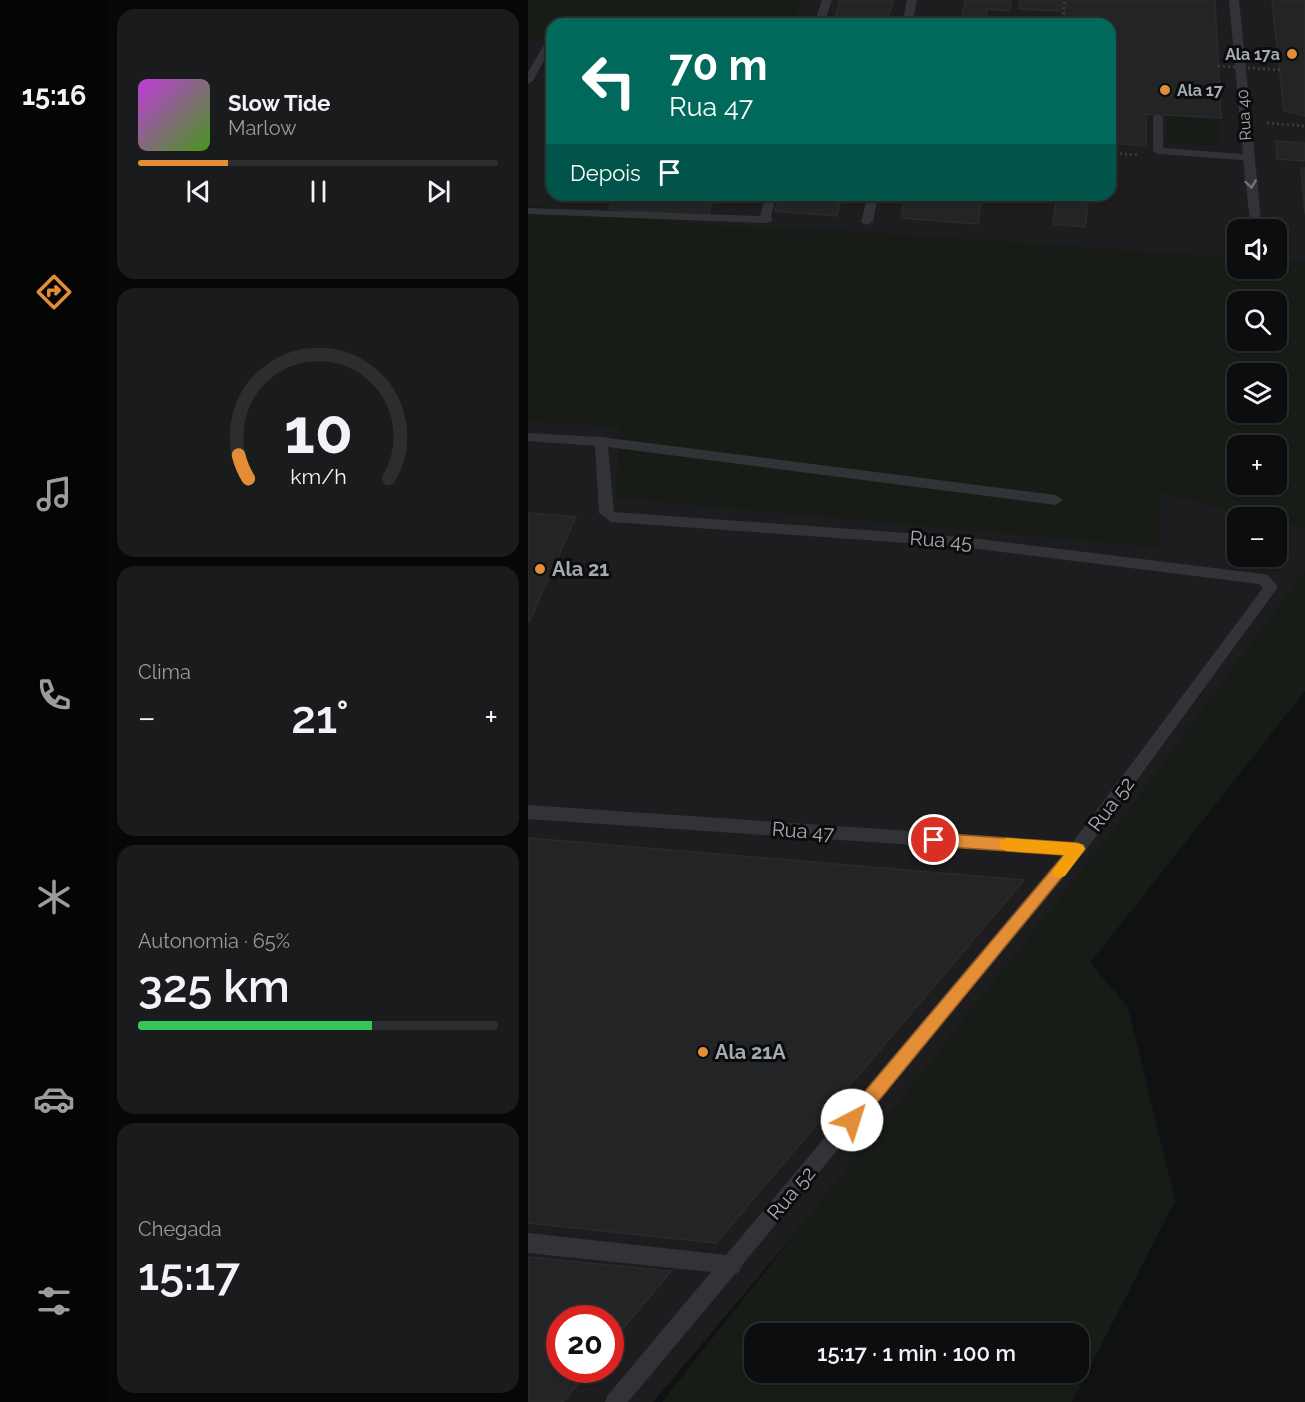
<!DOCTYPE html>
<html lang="pt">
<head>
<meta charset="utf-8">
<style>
  body { margin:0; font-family:Raleway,sans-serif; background:#1a1b1c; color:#f1f3f6; height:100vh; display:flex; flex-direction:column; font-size:22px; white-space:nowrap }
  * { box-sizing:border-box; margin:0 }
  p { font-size:20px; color:#9a9c9e }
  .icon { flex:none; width:33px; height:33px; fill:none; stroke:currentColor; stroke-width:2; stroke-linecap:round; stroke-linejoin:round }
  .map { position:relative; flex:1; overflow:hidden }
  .sheet { display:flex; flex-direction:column; gap:9px; padding:9px; background:#070708; width:420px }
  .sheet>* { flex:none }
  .top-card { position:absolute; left:18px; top:18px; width:570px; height:183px; border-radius:18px; box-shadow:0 2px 4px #0004,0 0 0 2px #2c2d2e; background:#00695c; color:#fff; overflow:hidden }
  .buttons { position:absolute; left:699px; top:219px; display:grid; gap:12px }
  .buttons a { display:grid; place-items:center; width:60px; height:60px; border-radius:12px; background:#0c0d0e; box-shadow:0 2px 4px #0004,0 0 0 2px #2c2d2e; font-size:30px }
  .speed { position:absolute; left:18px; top:1305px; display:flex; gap:12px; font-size:30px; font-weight:700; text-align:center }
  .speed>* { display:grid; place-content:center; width:78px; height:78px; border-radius:50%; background:#0c0d0e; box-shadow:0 2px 4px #0004,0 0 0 2px #2c2d2e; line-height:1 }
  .speed .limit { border:9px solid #d22; background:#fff; color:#111 }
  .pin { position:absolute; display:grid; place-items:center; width:51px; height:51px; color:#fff; margin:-26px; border:3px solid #fff; border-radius:50%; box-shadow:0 2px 6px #0007 }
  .me { position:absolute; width:66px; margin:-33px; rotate:40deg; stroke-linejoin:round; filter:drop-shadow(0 0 4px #0008) }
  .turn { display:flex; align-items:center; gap:21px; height:126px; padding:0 24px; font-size:27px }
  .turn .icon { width:78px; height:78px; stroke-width:2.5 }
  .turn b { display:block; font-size:42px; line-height:51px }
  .then { display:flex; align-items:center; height:57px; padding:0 24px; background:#0003; gap:12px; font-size:22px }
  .big { font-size:45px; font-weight:600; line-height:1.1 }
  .sheet .widget { flex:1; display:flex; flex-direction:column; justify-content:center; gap:9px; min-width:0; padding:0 21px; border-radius:18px; background:#1a1b1c }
  .sheet .dial { align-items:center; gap:0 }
  .dial svg { height:156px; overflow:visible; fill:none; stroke:#2c2d2e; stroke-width:7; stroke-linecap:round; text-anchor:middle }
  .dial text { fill:#f1f3f6; stroke:none }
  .song { display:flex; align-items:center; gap:18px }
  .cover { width:72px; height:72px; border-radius:9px; background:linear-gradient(135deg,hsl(290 70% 55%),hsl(100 70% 35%)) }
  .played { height:6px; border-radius:3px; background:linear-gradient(90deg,#e38d37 25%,#2c2d2e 25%) }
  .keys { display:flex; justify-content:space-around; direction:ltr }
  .heat { display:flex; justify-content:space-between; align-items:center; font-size:33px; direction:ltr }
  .charge { height:9px; border-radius:4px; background:linear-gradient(90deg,#34c759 65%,#2c2d2e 0) }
  .trip { position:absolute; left:216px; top:1323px; width:345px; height:60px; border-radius:18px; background:#0c0d0e; box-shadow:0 2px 4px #0004,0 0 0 2px #2c2d2e; font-weight:600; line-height:60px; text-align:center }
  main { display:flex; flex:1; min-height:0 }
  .tab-bar { display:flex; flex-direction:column; width:108px; justify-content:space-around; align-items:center; background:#050506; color:#9a9c9e }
  .tab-bar .icon { width:42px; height:42px }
  .tab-bar .on { color:#e38d37 }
  .tab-bar b { font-size:27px; color:#f1f3f6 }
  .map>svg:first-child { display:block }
</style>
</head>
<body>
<main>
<nav class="tab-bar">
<b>15:16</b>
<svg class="icon on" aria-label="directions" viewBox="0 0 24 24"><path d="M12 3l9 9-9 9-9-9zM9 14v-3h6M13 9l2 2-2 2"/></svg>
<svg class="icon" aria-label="music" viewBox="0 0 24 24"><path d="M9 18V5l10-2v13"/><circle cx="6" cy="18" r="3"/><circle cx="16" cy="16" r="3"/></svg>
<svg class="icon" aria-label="phone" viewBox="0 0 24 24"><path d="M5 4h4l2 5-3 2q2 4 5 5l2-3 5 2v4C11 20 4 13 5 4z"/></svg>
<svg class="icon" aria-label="climate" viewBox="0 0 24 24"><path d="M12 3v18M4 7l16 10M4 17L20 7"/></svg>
<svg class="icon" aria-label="car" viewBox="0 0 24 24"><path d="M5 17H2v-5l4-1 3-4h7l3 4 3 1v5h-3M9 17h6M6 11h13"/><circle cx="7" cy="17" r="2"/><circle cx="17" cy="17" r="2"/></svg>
<svg class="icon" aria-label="filters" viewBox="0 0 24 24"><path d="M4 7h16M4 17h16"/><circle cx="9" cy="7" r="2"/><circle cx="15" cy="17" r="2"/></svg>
</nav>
<section class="sheet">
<div class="widget">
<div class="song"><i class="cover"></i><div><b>Slow Tide</b><p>Marlow</p></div></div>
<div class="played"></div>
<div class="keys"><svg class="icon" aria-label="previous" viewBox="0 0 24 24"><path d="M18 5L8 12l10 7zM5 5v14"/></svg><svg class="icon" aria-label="pause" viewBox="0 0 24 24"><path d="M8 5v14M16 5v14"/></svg><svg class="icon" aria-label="next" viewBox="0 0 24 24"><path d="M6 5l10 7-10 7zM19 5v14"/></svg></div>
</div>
<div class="widget dial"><svg viewBox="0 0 100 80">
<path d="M14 69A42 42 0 1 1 86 69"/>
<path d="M14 69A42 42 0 0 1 9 57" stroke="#e38d37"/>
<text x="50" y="56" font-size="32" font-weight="700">10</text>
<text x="50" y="72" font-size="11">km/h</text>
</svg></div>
<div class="widget"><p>Clima</p>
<div class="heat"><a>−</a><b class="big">21°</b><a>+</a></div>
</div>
<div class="widget"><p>Autonomia · 65%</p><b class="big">325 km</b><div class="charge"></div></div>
<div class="widget"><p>Chegada</p><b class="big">15:17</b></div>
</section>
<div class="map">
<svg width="777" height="1402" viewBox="0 0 777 1402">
  <rect width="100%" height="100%" fill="#101112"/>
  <path fill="#1d1d1f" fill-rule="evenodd" d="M 0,0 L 777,0 L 777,628 L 125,1402 L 0,1402 ZM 24,24 L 582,24 L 582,195 L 24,195 ZM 710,230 L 748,230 L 748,268 L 710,268 ZM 710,302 L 748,302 L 748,340 L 710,340 ZM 710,374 L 748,374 L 748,412 L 710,412 ZM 710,446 L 748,446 L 748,484 L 710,484 ZM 710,518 L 748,518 L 748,556 L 710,556 ZM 32,1318 L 82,1318 L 82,1370 L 32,1370 Z"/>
  <path fill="#171c17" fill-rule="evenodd" d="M 0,0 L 272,0 L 265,24 L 24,24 L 24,37 L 0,42 Z
    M 639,115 L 693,118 L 693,146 L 638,142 Z
    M 0,205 L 192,226 L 324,231 L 709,258 L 710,268 L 748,268 L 749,260 L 777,262 L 777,529 L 749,522 L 748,518 L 730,517 L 633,493 L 631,547 L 88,498 L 92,427 L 0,421 ZM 710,302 L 748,302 L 748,340 L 710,340 ZM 710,374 L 748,374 L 748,412 L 710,412 ZM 710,446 L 748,446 L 748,484 L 710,484 Z
    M 777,570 L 777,691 L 562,963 L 600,1007 L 647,1201 L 544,1402 L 134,1402 L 590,824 ZM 226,1334 L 550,1334 L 550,1372 L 226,1372 Z"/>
  <path fill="#232426" stroke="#2b2b2e" stroke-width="1.5" d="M 312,0 L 365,0 L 358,24 L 305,24 Z
    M 437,0 L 483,0 L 482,11 L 459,9 L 457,24 L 433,24 Z
    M 492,0 L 535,0 L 534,11 L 491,9 Z
    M 538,0 L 687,0 L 693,118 L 618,114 L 618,146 L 582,143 L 582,24 L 535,24 Z
    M 744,0 L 777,0 L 777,116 L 756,111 Z
    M 748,141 L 777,143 L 777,161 L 749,159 Z
    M 773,168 L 777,168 L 777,214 Z
    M 773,168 L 777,168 L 777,214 Z
    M 87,195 L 187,195 L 180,216 L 81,209 Z
    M 252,195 L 314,195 L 309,216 L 247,211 Z
    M 378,195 L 454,195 L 450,224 L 373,218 Z
    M 529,195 L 561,196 L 557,227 L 525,224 Z
    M 0,513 L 48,517 L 1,622 L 0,622 Z
    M 0,838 L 496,880 L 188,1243 L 0,1223 Z
    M 0,1257 L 143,1271 L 82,1344 L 82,1318 L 32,1318 L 32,1370 L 62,1370 L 35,1402 L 0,1402 Z"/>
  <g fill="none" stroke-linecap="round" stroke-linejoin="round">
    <path stroke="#383a3d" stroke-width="3" stroke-dasharray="2 3" stroke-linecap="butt" d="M 534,24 L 537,0
      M 739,123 L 777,126
      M 582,153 L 611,155"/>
    <path fill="#323336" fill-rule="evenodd" d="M 294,0 L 304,0 L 296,24 L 286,24 Z
      M 379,0 L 389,0 L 384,24 L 374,24 Z
      M 701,0 L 711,0 L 734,230 L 723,230 L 715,160 L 630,154 L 625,151 L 625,117 L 630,114 L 635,117 L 635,148 L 715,154 Z
      M 18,41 L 24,41 L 24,46 L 5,81 L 0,84 L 0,72 Z
      M 238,195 L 248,195 L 243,217 L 245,220 L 239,223 L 0,214 L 0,208 L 232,216 Z
      M 340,195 L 350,195 L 345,222 L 339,225 L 333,222 Z
      M 0,433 L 73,437 L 528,495 L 535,500 L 528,505 L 80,447 L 86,512 L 435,537 L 735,574 L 740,575 L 750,587 L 555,854 L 214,1265 L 211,1272 L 207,1274 L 100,1402 L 77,1402 L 80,1395 L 183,1272 L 0,1253 L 0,1233 L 198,1255 L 534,855 L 0,819 L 0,805 L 545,842 L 735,588 L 731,584 L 435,547 L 83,522 L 71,513 L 67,446 L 0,441 Z"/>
    <path stroke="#383a3d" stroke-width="3" stroke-dasharray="2 3" stroke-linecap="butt" d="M 690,66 L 753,70"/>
  </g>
  <defs><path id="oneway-chevron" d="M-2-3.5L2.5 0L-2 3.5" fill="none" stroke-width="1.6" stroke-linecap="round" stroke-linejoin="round" transform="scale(1.5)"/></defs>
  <use stroke="#70747a" href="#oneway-chevron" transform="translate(723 184) rotate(82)"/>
  <path fill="#e38d37" stroke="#945c24" stroke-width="1.5" d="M 406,833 L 549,843 L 555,845 L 557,849 L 330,1126 L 324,1129 L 318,1126 L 315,1120 L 318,1114 L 536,855 L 406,846 L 401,844 L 399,840 L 401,835 Z"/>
  <path fill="#f59e0b" d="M 479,838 L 549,843 L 555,845 L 557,849 L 537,876 L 531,878 L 526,876 L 524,871 L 536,855 L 479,851 L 473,849 L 471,845 L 473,840 Z"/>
  <g fill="#e38d37" stroke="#0c0c0d" stroke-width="2">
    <circle cx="764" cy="54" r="6"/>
    <circle cx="637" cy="90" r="6"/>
    <circle cx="12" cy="569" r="6"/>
    <circle cx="175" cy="1052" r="6"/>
  </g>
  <g text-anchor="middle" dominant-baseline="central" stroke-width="6" stroke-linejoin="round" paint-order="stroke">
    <g font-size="16" font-weight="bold" fill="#a3aab1" stroke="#0c0c0d" text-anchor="end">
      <text x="752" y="54">Ala 17a</text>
      <text x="649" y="90" text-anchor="start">Ala 17</text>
    </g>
    <g font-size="16" fill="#a3aab1" stroke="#0c0c0d">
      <text transform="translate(716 115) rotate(-94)">Rua 40</text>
    </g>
    <g font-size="20" fill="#a3aab1" stroke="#0c0c0d">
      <text transform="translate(413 540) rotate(4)">Rua 45</text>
      <text transform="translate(583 804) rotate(-53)">Rua 52</text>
      <text transform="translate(275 831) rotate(4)">Rua 47</text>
      <text transform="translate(263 1193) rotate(-50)">Rua 52</text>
    </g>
    <g font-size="20" font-weight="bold" fill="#a3aab1" stroke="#0c0c0d" text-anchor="start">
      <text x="24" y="569">Ala 21</text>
      <text x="187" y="1052">Ala 21A</text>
    </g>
  </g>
</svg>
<div class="buttons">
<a><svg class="icon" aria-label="sound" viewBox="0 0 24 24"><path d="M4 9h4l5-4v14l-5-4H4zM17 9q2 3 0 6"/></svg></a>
<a><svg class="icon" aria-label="search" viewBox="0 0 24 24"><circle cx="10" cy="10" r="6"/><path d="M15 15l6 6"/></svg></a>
<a><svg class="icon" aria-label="layers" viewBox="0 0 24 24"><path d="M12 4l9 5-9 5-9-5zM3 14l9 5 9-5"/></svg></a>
<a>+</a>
<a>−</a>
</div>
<div class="speed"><div class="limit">20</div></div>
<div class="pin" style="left:406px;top:840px;background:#d93025"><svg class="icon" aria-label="arrive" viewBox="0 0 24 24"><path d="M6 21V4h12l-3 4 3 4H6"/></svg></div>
<svg class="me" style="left:324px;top:1120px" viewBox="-20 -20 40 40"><circle r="19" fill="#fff"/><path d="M0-13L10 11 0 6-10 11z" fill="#e38d37"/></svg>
<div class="trip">15:17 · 1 min · 100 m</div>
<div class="top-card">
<div class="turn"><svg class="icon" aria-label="left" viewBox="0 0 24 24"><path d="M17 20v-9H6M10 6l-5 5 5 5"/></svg><div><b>70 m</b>Rua 47</div></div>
<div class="then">Depois<svg class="icon" aria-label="arrive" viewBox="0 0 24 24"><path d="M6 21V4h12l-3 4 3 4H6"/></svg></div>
</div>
</div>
</main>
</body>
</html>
